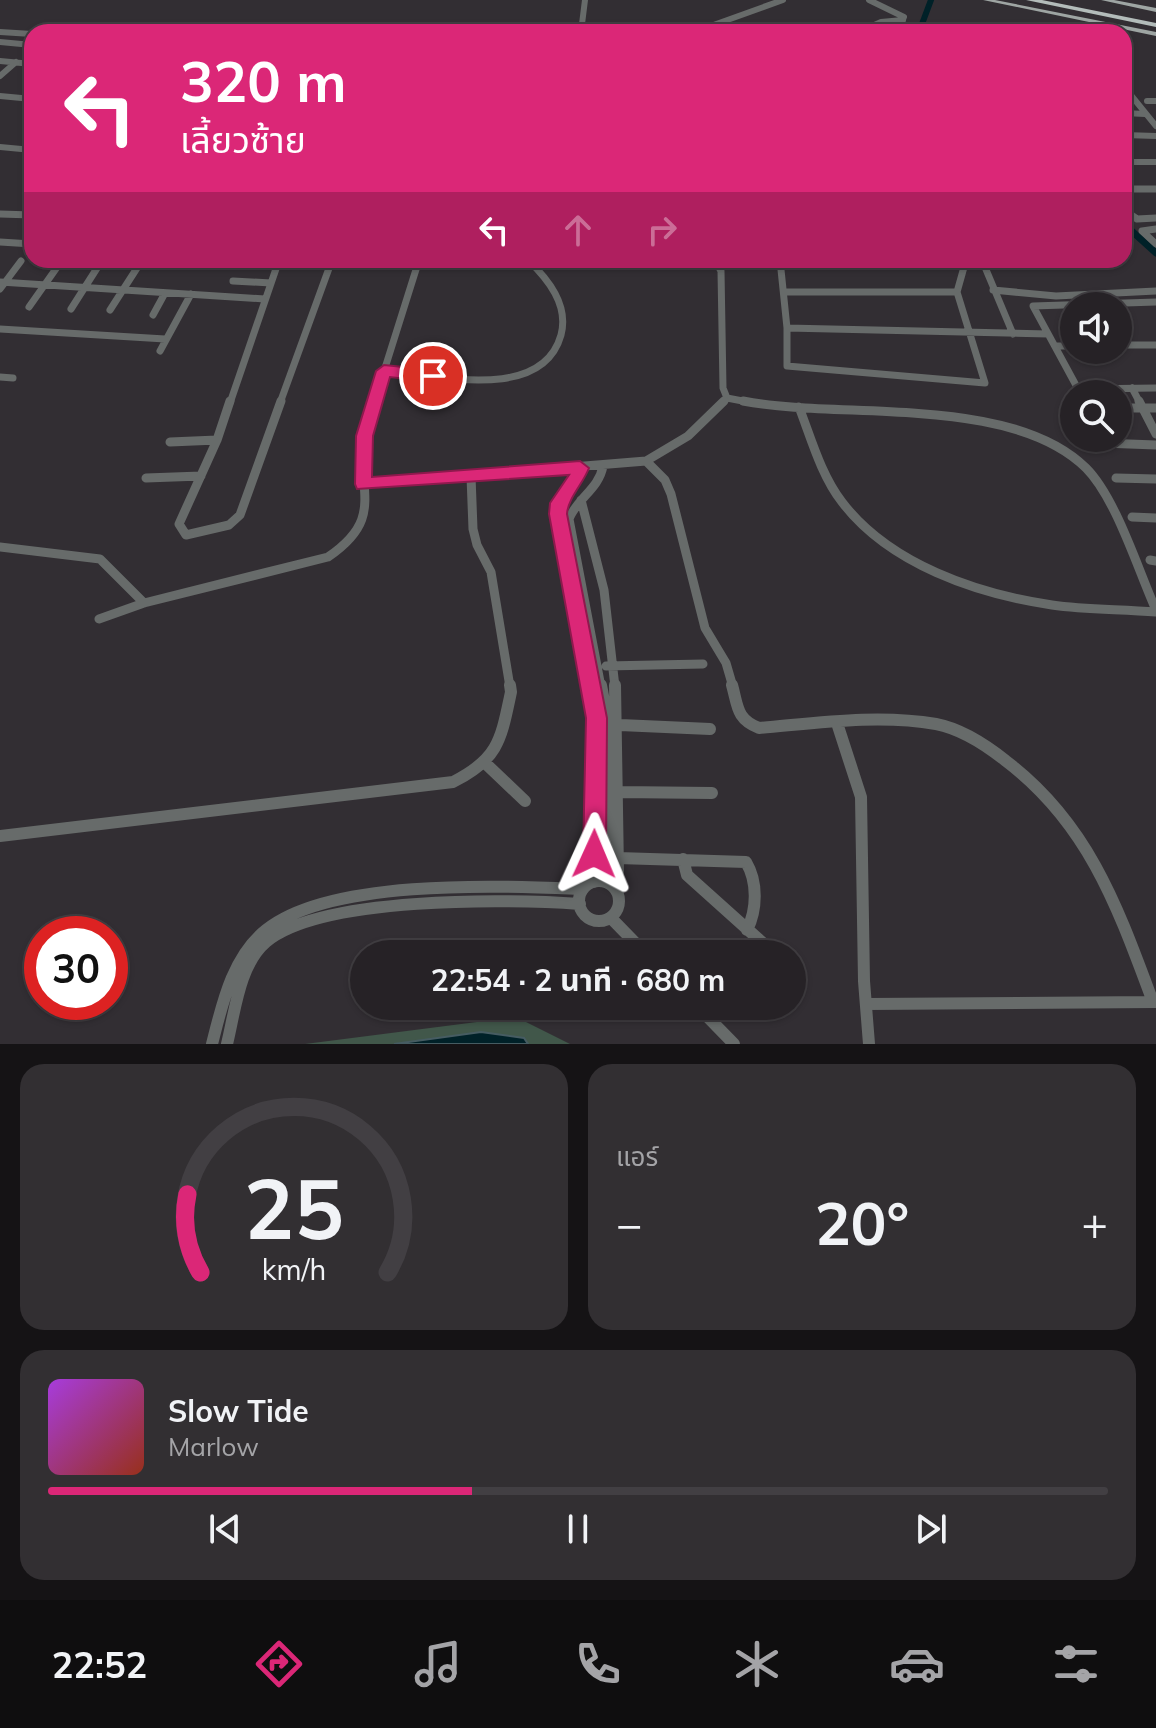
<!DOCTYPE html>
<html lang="th">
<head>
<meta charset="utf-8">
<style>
  body { margin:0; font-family:Mulish,"Noto Sans Thai",sans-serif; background:#322f32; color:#f1f3f6; height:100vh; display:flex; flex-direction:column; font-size:30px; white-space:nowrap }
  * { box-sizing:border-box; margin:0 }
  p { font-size:26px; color:#a4a4a7 }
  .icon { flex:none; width:44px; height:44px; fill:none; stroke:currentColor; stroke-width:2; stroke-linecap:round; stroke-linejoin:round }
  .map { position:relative; height:1044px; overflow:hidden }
  .side { display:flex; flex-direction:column; gap:20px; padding:20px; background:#151315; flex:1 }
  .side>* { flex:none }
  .banner { position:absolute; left:24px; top:24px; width:1108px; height:244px; border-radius:24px; box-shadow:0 2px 6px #0004,0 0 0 2px #423f43; background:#db2777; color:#fff; overflow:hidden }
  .fabs { position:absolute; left:1060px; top:292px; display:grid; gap:16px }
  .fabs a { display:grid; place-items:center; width:72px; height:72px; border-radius:50%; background:#262226; box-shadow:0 2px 6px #0004,0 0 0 2px #423f43; font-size:40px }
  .speed { position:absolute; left:24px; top:916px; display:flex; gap:16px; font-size:40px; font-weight:700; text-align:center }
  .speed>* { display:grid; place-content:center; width:104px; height:104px; border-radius:50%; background:#262226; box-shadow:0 2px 6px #0004,0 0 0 2px #423f43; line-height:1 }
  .speed .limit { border:12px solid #d22; background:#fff; color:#111 }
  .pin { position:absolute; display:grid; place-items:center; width:68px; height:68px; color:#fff; margin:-34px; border:4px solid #fff; border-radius:50%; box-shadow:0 2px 8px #0007 }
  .me { position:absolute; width:88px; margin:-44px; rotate:1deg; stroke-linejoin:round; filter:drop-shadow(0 0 6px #0008) }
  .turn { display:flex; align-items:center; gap:28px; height:168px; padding:0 24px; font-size:36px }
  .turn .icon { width:104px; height:104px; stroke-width:2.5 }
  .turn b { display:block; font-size:56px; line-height:68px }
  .lanes { display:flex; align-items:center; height:76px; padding:0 24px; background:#0003; justify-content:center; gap:40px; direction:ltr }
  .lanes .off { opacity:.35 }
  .big { font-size:60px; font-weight:700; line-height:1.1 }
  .side .card { flex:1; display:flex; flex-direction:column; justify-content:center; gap:12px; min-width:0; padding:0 28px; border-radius:24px; background:#322f32 }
  .side .dial { align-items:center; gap:0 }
  .dial svg { height:208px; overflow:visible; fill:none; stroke:#423f43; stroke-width:7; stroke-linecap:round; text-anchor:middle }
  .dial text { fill:#f1f3f6; stroke:none }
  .song { display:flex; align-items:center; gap:24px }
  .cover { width:96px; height:96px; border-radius:12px; background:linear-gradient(135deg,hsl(280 70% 55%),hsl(10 70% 35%)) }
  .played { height:8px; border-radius:4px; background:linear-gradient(90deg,#db2777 40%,#423f43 40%) }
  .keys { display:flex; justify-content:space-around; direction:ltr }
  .heat { display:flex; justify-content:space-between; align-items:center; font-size:44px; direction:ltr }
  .side .tiles { flex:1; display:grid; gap:20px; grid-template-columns:1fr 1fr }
  .card:last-child { grid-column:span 2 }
  .trip { position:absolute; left:350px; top:940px; width:456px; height:80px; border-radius:40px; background:#262226; box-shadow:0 2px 6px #0004,0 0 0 2px #423f43; font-weight:700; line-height:80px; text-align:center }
  .menu { display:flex; height:128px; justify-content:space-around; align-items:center; background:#0f0e0f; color:#a4a4a7 }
  .menu .icon { width:56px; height:56px }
  .menu .current { color:#db2777 }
  .menu b { font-size:36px; color:#f1f3f6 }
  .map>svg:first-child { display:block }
</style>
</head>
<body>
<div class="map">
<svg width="1156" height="1044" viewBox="0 0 1156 1044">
  <rect width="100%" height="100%" fill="#322e33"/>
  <path fill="#41574a" d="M 516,1017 L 570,1044 L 305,1044 Z"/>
  <path fill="#002128" stroke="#465c62" stroke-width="2" d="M 481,1032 L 524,1038 L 528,1044 L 394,1044 Z"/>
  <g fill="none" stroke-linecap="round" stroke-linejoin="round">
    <path stroke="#002128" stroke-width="6" d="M 919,32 L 931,0"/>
    <path stroke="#002128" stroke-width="7" d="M 1124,224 L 1156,253"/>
    <path stroke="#676b6a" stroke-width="6" d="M 869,0 L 904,17 L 898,32
      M 0,32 L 32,34
      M 581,32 L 585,0
      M 694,32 L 783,0
      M 859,32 L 881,22 L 903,20
      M 0,42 L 32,45
      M 0,61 L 32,64
      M 0,76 L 16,62
      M 1124,93 L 1130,94 L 1156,126
      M 0,96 L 32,99
      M 1147,101 L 1156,101
      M 1124,113 L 1145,114
      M 1124,135 L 1156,136
      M 0,147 L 32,150
      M 1124,162 L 1156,162"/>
    <path stroke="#676b6a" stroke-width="7" d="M 1124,189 L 1156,189
      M 1124,210 L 1137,219 L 1156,218
      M 0,214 L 32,215
      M 1156,229 L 1142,231 L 1156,244
      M 0,242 L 32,244
      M 715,260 L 721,271 L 723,388 L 727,398 L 753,403
      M 780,260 L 787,328 L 1048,334
      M 982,260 L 1013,334
      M 233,281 L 271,283
      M 0,282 L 265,299
      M 0,289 L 21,261
      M 993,290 L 1056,296 L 1156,291
      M 785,292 L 957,292
      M 1156,302 L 1033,306 L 1078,389 L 1156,388
      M 29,307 L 60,263
      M 71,309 L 99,265
      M 110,310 L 137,268
      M 153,315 L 165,293
      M 787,328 L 787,366 L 985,383 L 957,292 L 966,260
      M 0,329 L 165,339
      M 1118,345 L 1156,345
      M 1055,346 L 1074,346
      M 160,351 L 191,294
      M 384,371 C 436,375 542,403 561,335 C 569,305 548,279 528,260
      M 0,377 L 13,378
      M 1132,388 L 1140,403
      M 230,403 L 279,260
      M 280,403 L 332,260
      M 374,403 L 419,260
      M 722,403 L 727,398"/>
    <path stroke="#676b6a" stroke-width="9" d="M 230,401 L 217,440 L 179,524 L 186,535 L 229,525 L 240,515 L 281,401
      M 743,401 C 842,420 1011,394 1086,468 C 1116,498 1138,570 1156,610
      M 1139,401 L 1156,434
      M 799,407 C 811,438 821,475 842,502 C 889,564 977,594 1052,605 C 1086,610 1121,609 1156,612
      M 1118,408 L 1156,408
      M 170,442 L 217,440
      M 1102,443 L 1156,445
      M 646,461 L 665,480 L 671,494 L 705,628 L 726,663 L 733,687
      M 580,468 L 558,514 L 591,687
      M 471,476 L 473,529 L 477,545 L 491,572 L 510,687
      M 146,478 L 201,476
      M 1116,478 L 1156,479
      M 364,484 L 646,461 L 688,436 L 724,401
      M 581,500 L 604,590 L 615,687
      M 1132,517 L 1156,518
      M 0,547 L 100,559 L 144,603
      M 1150,560 L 1156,561
      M 99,619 L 144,603 L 328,557 C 385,518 357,493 364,438 C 365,426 371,413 375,401
      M 606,666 L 703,664
      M 601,687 L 569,519 C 577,498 599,489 603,466"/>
    <path stroke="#676b6a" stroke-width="12" d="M 591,685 L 597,718 L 594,882
      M 601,685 L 607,717 L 605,882
      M 732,685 C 738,706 736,719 759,728 C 817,723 878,714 936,724 C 962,729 986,745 1006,761 C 1089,824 1118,908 1153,1002
      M 837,723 L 861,797 L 864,981 L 869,1044
      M 620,725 L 710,729
      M 484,762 L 525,801
      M 618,792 L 712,793
      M 0,836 L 453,782 C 499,759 501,739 511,692 L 510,685
      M 618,858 L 746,862 C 758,882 757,910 747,930
      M 683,859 L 687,875 L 775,954
      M579 901a20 20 0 1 1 40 0a20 20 0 1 1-40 0Z
      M 613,886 L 618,871 L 615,685
      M 611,918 L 646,954
      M 792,969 L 800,976
      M 867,1004 L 1156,1002
      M 697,1006 L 734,1044
      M 212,1044 C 222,1005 232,957 266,930 C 331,878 501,886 583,889
      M 227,1044 C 235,1012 239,965 266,942 C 321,896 509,899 580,904"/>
    <path fill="#9ea5a3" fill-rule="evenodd" d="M 983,0 L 995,0 L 1156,32 L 1156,36 Z
      M 1101,0 L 1114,0 L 1156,8 L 1156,12 Z"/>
    <path fill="#b3bcba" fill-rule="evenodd" d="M 1026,0 L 1042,0 L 1156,23 L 1156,27 Z"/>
  </g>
  <path fill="#db2777" stroke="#8e194d" stroke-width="2" d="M 384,365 L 433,370 L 441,376 L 433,382 L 390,377 L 373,436 L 372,477 L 580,461 L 589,468 C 583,484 568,498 567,514 L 607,718 L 606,854 L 603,863 L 594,866 L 586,863 L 583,854 L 586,718 L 549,514 L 550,503 L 569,475 L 357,489 L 355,484 L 356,436 L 376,371 Z"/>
</svg>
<div class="fabs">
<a><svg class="icon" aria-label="sound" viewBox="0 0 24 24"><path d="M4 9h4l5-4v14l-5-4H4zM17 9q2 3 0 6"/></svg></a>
<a><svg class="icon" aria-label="search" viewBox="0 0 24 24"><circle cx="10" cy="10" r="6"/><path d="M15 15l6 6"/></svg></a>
</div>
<div class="speed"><div class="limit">30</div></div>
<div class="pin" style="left:433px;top:376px;background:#d93025"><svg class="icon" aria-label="arrive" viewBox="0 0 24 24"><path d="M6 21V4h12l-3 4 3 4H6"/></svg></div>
<svg class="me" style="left:594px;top:854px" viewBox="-20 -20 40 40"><path d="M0-17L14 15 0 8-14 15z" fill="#db2777" stroke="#fff" stroke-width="4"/></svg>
<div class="trip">22:54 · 2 นาที · 680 m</div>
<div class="banner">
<div class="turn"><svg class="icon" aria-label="left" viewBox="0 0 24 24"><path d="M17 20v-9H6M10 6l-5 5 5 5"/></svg><div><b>320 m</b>เลี้ยวซ้าย</div></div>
<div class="lanes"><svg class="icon" aria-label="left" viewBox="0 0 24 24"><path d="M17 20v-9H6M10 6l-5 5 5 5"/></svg><svg class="icon off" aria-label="ahead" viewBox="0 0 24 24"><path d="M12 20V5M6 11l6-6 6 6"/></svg><svg class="icon off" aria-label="right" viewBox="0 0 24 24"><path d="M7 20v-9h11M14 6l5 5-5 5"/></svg></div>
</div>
</div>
<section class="side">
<div class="tiles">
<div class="card dial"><svg viewBox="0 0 100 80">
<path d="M14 69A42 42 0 1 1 86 69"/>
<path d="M14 69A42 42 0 0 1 9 39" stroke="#db2777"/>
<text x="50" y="56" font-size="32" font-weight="700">25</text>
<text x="50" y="72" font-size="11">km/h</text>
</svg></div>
<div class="card"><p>แอร์</p>
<div class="heat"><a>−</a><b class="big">20°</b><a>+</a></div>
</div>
<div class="card">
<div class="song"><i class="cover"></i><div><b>Slow Tide</b><p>Marlow</p></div></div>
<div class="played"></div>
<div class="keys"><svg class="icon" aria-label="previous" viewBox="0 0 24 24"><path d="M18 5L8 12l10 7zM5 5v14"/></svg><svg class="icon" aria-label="pause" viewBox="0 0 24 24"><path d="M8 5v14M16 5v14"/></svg><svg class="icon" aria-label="next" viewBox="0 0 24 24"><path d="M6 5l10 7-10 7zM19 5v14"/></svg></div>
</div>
</div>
</section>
<nav class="menu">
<b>22:52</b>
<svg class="icon current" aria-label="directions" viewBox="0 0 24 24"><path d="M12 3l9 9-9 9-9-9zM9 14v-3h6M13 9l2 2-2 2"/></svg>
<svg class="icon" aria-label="music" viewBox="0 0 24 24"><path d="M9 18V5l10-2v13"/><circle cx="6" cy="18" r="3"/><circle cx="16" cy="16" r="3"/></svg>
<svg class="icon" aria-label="phone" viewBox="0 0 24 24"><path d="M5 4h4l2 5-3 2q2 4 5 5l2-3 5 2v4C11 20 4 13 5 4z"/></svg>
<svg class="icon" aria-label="climate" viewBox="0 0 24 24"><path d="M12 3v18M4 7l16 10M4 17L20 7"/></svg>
<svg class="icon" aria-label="car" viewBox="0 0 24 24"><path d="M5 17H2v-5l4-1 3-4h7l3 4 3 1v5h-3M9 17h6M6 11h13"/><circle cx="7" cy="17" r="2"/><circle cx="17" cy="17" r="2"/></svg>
<svg class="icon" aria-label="filters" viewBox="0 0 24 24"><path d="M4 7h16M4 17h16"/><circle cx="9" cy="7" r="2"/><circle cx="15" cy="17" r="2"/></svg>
</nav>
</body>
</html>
